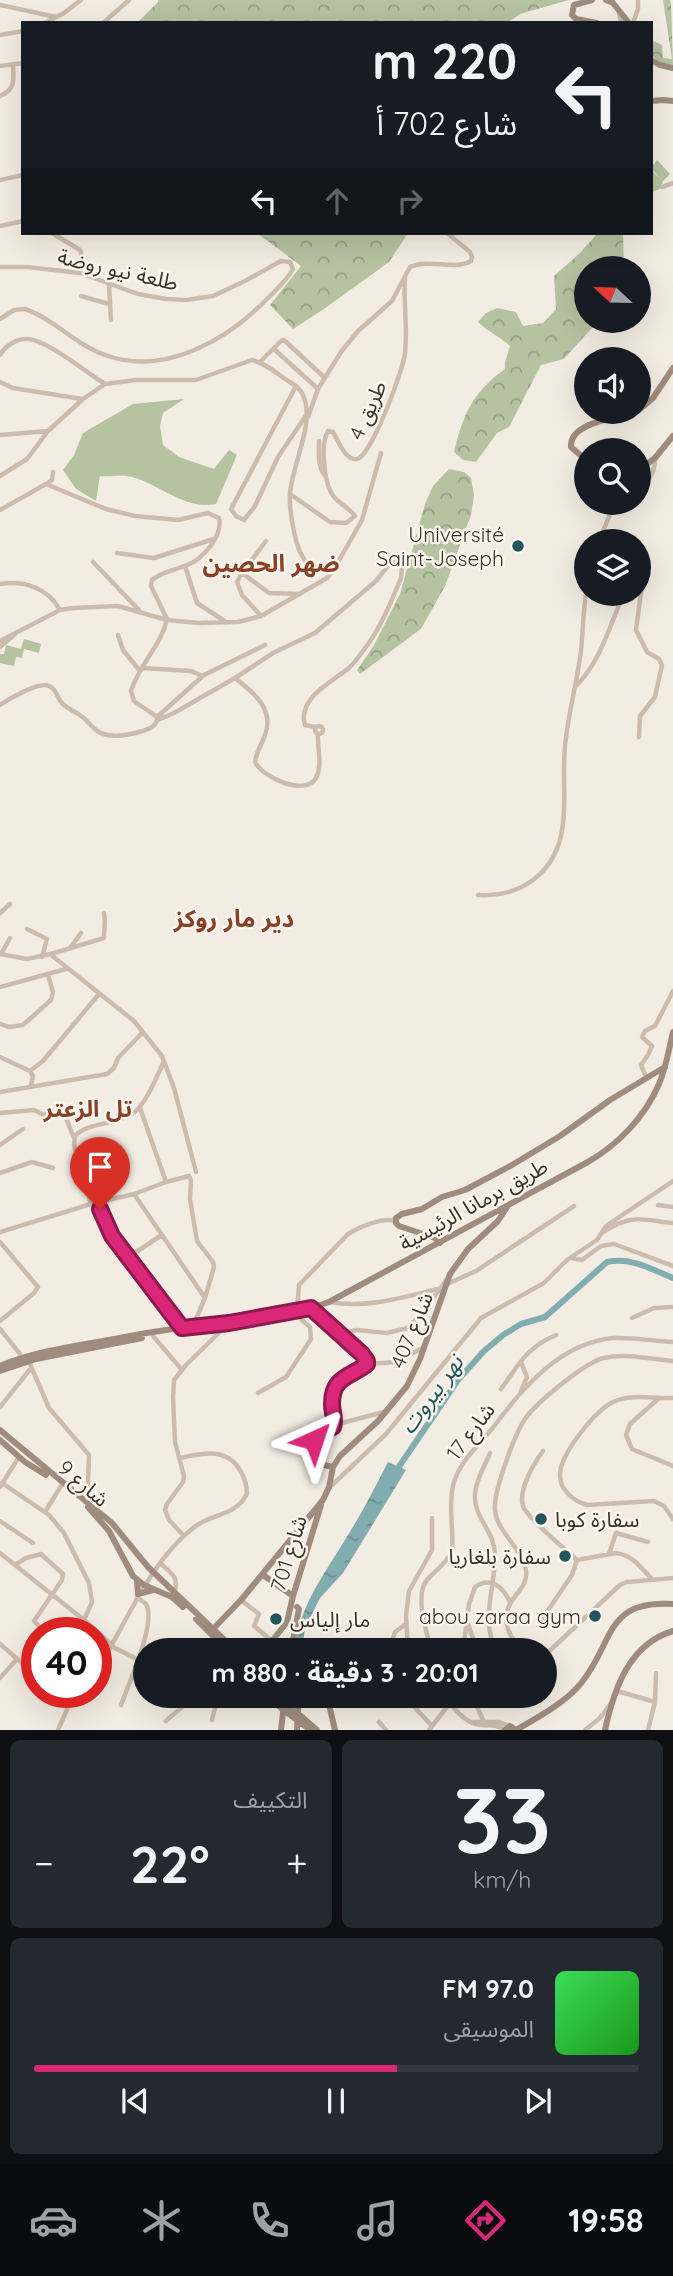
<!DOCTYPE html>
<html lang="ar">
<head>
<meta charset="utf-8">
<style>
  body { margin:0; font-family:Quicksand,"Noto Sans Arabic",sans-serif; background:#242831; color:#f1f3f6; direction:rtl; height:100vh; display:flex; flex-direction:column; font-size:26px; white-space:nowrap }
  * { box-sizing:border-box; margin:0 }
  p { font-size:23px; color:#9ea1a6 }
  .icon { flex:none; width:38px; height:38px; fill:none; stroke:currentColor; stroke-width:2; stroke-linecap:round; stroke-linejoin:round }
  .map { position:relative; height:1730px; overflow:hidden; direction:ltr }
  .side { display:flex; flex-direction:column; gap:10px; padding:10px; background:#0d0f14; flex:1 }
  .side>* { flex:none }
  .banner { position:absolute; left:21px; top:21px; width:632px; height:214px; border-radius:0px; box-shadow:0 7px 28px #0002; direction:rtl; background:#171b24; color:#f1f3f6; overflow:hidden }
  .needle { width:46px; rotate:292deg }
  .buttons { position:absolute; left:574px; top:256px; display:grid; gap:14px }
  .buttons a { display:grid; place-items:center; width:77px; height:77px; border-radius:50%; background:#171b24; box-shadow:0 7px 28px #0002; font-size:35px }
  .speed { position:absolute; left:21px; top:1617px; display:flex; gap:14px; font-size:35px; font-weight:700; text-align:center }
  .speed>* { display:grid; place-content:center; width:91px; height:91px; border-radius:50%; background:#171b24; box-shadow:0 7px 28px #0002; line-height:1 }
  .speed .limit { border:10px solid #d22; background:#fff; color:#111 }
  .pin { position:absolute; display:grid; place-items:center; width:60px; height:60px; color:#fff; margin:-72px -30px; border-radius:50% 50% 50% 0; rotate:-45deg; box-shadow:0 0 7px #0007 }
  .pin .icon { rotate:45deg }
  .me { position:absolute; width:77px; margin:-38px; rotate:42deg; stroke-linejoin:round; filter:drop-shadow(0 0 5px #0008) }
  .turn { display:flex; align-items:center; gap:24px; height:147px; padding:0 21px; font-size:32px }
  .turn .icon { width:91px; height:91px; stroke-width:2.5 }
  .turn b { display:block; font-size:49px; line-height:60px }
  .lanes { display:flex; align-items:center; height:66px; padding:0 21px; background:#0003; justify-content:center; gap:35px; direction:ltr }
  .lanes .off { opacity:.35 }
  .big { font-size:52px; font-weight:700; line-height:1.1 }
  .side .tile { flex:1; display:flex; flex-direction:column; justify-content:center; gap:10px; min-width:0; padding:0 24px; border-radius:10px; background:#242831 }
  .side .dial { align-items:center; gap:0 }
  .dial b { font-size:91px; line-height:1 }
  .song { display:flex; align-items:center; gap:21px }
  .cover { width:84px; height:84px; border-radius:10px; background:linear-gradient(135deg,hsl(130 70% 55%),hsl(120 70% 35%)) }
  .played { height:7px; border-radius:4px; background:linear-gradient(90deg,#db2777 60%,#363941 60%) }
  .keys { display:flex; justify-content:space-around; direction:ltr }
  .heat { display:flex; justify-content:space-between; align-items:center; font-size:38px; direction:ltr }
  .side .tiles { flex:1; display:grid; gap:10px; grid-template-columns:1fr 1fr }
  .tile:last-child { grid-column:span 2 }
  .trip { position:absolute; left:133px; top:1638px; width:424px; height:70px; border-radius:35px; background:#171b24; box-shadow:0 7px 28px #0002; font-weight:700; line-height:70px; text-align:center; direction:rtl }
  .dock { display:flex; height:112px; justify-content:space-around; align-items:center; background:#090b0e; color:#9ea1a6 }
  .dock .icon { width:49px; height:49px }
  .dock .active { color:#db2777 }
  .dock b { font-size:32px; color:#f1f3f6 }
  .map>svg:first-child { display:block }
</style>
</head>
<body>
<div class="map">
<svg width="673" height="1730" viewBox="0 0 673 1730">
  <defs>
    <pattern id="forest-crowns" width="20" height="18" patternUnits="userSpaceOnUse" patternTransform="scale(1.75)"><rect width="20" height="18" fill="#b6c3a1"/><path d="M2 6a3 3 0 1 1 6 0M12 15a3 3 0 1 1 6 0" fill="none" stroke="#959f83"/></pattern>
    <pattern id="water-ripples" width="26" height="14" patternUnits="userSpaceOnUse" patternTransform="scale(1.75)"><rect width="26" height="14" fill="#81adb0"/><path d="M2 4q2-2 4 0t4 0M15 11q2-2 4 0t4 0" fill="none" stroke="#6b8d8f"/></pattern>
  </defs>
  <rect width="100%" height="100%" fill="#f3ece2"/>
  <path fill="#b6c3a1" d="M 657,160 L 670,174 L 663,181 L 660,189 L 651,192 L 651,170 L 661,179 L 651,168 Z
    M 184,399 L 163,413 L 160,426 L 163,445 L 179,457 L 214,469 L 229,450 L 237,455 L 216,504 C 184,511 157,481 127,476 C 119,475 108,477 100,476 L 96,501 L 76,489 L 63,470 L 74,455 L 83,433 L 133,404 Z
    M 24,639 L 41,644 L 39,653 L 24,649 L 22,658 L 16,657 L 14,666 L 0,663 L 0,654 L 4,654 L 6,645 L 21,649 Z"/>
  <path fill="url(#forest-crowns)" d="M 158,0 L 569,0 L 520,14 L 507,23 L 137,23 L 158,2 Z
    M 663,0 L 670,0 L 671,3 L 673,65 L 662,63 L 651,56 L 651,40 L 662,45 L 663,58 L 672,59 Z
    M 257,233 L 408,233 L 389,262 L 324,309 L 293,329 L 270,305 L 301,266 Z
    M 598,233 L 623,233 L 624,268 L 586,268 L 586,320 L 599,320 L 564,359 L 541,365 L 509,427 L 497,433 L 476,462 L 463,460 L 454,452 C 463,414 473,392 505,369 L 505,362 L 510,346 C 500,337 488,332 478,322 L 486,313 L 497,308 L 516,312 L 523,326 L 543,323 L 556,309 L 554,276 L 579,254 Z
    M 449,469 L 464,472 L 471,478 L 474,495 L 471,515 L 445,586 L 421,629 L 360,674 L 357,670 L 373,647 L 400,594 L 425,504 L 433,486 Z"/>
  <path fill="url(#water-ripples)" d="M 388,1462 L 406,1470 L 343,1573 L 320,1598 L 305,1628 L 302,1650 L 294,1650 C 301,1604 320,1581 343,1543 C 360,1517 374,1489 388,1462 Z"/>
  <g fill="none" stroke-linecap="round" stroke-linejoin="round">
    <path stroke="#81adb0" stroke-width="6" d="M 394,1474 L 458,1380 L 484,1351 L 503,1335 L 521,1324 L 545,1317 L 607,1262 C 631,1257 651,1269 673,1278"/>
    <path stroke="#ccbcad" stroke-width="4.5" d="M 0,5 L 56,17
      M 619,13 L 621,23
      M 45,23 L 64,13 L 81,0
      M 103,23 L 129,0
      M 633,23 L 638,9 L 638,0
      M 0,35 L 23,31
      M 0,66 L 23,63
      M 0,96 C 15,90 14,80 13,66
      M 0,180 L 23,175
      M 662,187 L 673,183
      M 0,226 L 23,221
      M 52,233 L 80,250 L 83,259 L 80,273
      M 0,267 L 27,267 L 80,273 L 138,294 L 166,299 L 186,300 L 213,296 L 245,281 L 281,261 L 290,262 L 293,269 C 287,280 277,289 269,297 C 229,339 165,377 105,355 C 76,345 54,319 25,309 L 14,310 L 0,319
      M 109,284 L 111,320
      M 81,296 L 109,304
      M 274,349 L 318,389
      M 0,355 C 5,346 17,338 28,339 C 47,340 87,373 105,384
      M 260,362 L 281,341 L 284,340 L 325,378
      M 0,382 L 13,388 L 82,399
      M 296,386 L 231,509 L 236,516 L 244,520 L 255,506 L 278,457 L 307,414
      M 308,417 L 318,389 L 341,352 L 358,331 L 392,301 L 410,267 C 430,258 453,271 471,261 L 472,257 L 470,252 L 447,233
      M 0,435 L 48,431
      M 319,441 C 319,454 317,467 326,477
      M 0,476 L 27,459 L 48,431 L 83,399 L 105,384 L 136,380 L 196,380 L 252,360 C 265,363 275,372 285,379 C 291,383 298,386 302,393 C 317,421 292,463 290,494
      M 46,484 L 106,509 L 135,516 L 178,520 L 208,513 L 219,518 C 223,536 203,559 187,565 C 175,570 162,572 152,580 L 151,586 L 167,619
      M 639,488 C 650,481 655,472 655,459
      M 0,510 L 46,484 L 52,480 L 53,472
      M 599,541 L 615,502
      M 117,553 L 154,558 L 214,539
      M 93,562 L 139,610
      M 185,566 L 197,603 L 226,622
      M 333,571 L 362,520 L 381,453
      M 242,573 L 269,593 L 300,594
      M 639,582 L 642,585 L 636,630 L 647,652 L 659,659 L 662,665 L 655,697 L 640,716 L 639,737
      M 0,584 C 24,580 48,588 60,610
      M 261,616 L 242,595 L 237,582 L 242,573 L 266,541
      M 118,635 L 123,650 L 140,671
      M 0,641 L 60,610 L 73,608 L 118,606 L 167,620 L 198,623 L 238,622 L 261,616 L 327,578 L 333,571 C 325,568 313,567 307,562 C 295,553 289,508 290,494 L 330,522 L 346,523 L 355,516 C 349,508 340,504 334,497 C 324,485 320,444 328,431 L 333,432 C 338,440 345,461 357,459 C 371,457 404,368 405,353 C 408,327 403,302 405,277
      M 0,647 L 15,634
      M 142,668 L 191,671 L 202,676
      M 235,678 C 253,692 275,709 265,735 C 262,744 256,752 255,762 C 262,777 305,797 316,778 C 323,764 317,748 318,734
      M 575,687 C 600,663 610,625 624,593
      M 0,705 C 9,699 39,681 49,686 C 57,689 57,698 62,703 C 66,708 74,711 80,715 C 86,719 90,725 96,730 C 108,740 129,735 143,731 C 151,728 157,726 157,717 L 134,701 L 131,691 C 139,665 160,647 167,620
      M 157,717 L 204,675 L 265,645
      M 158,720 L 174,713 L 235,678 L 273,653 L 315,633 L 376,581 L 391,562 L 399,563 L 402,567 L 401,578 C 391,602 381,627 366,647 C 361,654 355,662 349,668 C 332,682 297,698 305,725 L 316,727
      M315 730a4 4 0 1 1 8 0a4 4 0 1 1-8 0Z
      M 478,895 C 499,896 517,892 533,880 C 577,847 560,792 565,746 C 568,714 577,683 581,651 C 583,632 583,612 586,593
      M 0,913 L 10,904
      M 27,929 L 47,939 L 42,957
      M 70,948 L 81,933
      M 0,954 L 27,959 L 50,954 L 134,1021 L 162,1056 L 174,1088 L 196,1172
      M 1,954 L 10,938
      M 51,954 L 104,938 C 104,930 106,921 104,913
      M 0,987 L 66,969
      M 0,1024 L 9,1027 L 23,1025 L 51,1000 L 53,992 L 48,975
      M 0,1057 L 30,1071 L 33,1076 L 31,1085
      M 30,1071 L 43,1061 L 99,994
      M 647,1079 L 641,1065 L 648,1055 L 652,1046 L 642,1037 L 645,1031 L 655,1026 L 673,991
      M 0,1092 L 107,1074 L 114,1068 L 118,1058 L 143,1032
      M 140,1108 L 166,1182
      M 0,1113 L 34,1110 L 42,1114 L 52,1114 L 63,1111 L 74,1138
      M 0,1145 L 23,1129
      M 0,1173 L 32,1162 L 53,1168
      M 134,1194 L 205,1298 L 193,1326
      M 99,1203 L 112,1236 L 181,1327
      M 91,1204 L 74,1145 L 75,1136 C 88,1122 116,1125 132,1114 C 146,1105 157,1076 164,1061
      M 658,1205 L 673,1207
      M 0,1232 L 91,1204 L 134,1194 L 166,1182 L 189,1176 L 191,1181 L 190,1199 L 197,1241 L 213,1262 L 214,1267 L 205,1298
      M 603,1232 C 633,1213 642,1220 673,1223
      M 0,1242 L 38,1287 L 34,1293 L 0,1321
      M 127,1258 L 162,1235
      M 571,1258 L 582,1260 L 601,1246 L 614,1244 L 673,1266
      M 447,1284 L 476,1271 L 574,1206
      M 330,1302 C 365,1309 404,1297 438,1289
      M 297,1311 L 299,1285 L 348,1234 C 359,1227 383,1217 395,1221
      M 632,1318 L 654,1308 L 673,1307
      M 0,1329 L 20,1354
      M 340,1333 L 357,1330 L 387,1333 L 408,1328 L 424,1311 L 447,1279
      M 153,1336 L 182,1370
      M 30,1364 L 49,1408 L 89,1455 L 88,1483 L 77,1495
      M 367,1364 L 397,1362 L 424,1347
      M 501,1389 C 520,1363 526,1348 556,1335
      M 521,1391 L 527,1377 L 521,1362
      M 258,1393 L 286,1377 L 311,1339 L 310,1327 L 293,1312
      M 673,1398 C 654,1399 631,1393 613,1402 C 595,1411 560,1454 560,1475 C 560,1491 574,1501 587,1505 L 654,1501 L 664,1506 L 673,1519
      M 658,1399 L 630,1424 L 626,1435 L 632,1449 L 673,1466
      M 0,1407 L 31,1368
      M 334,1425 L 384,1412
      M 543,1451 C 534,1463 518,1490 523,1506 C 526,1517 566,1550 577,1560
      M 490,1453 C 485,1466 476,1479 475,1494 C 473,1517 495,1532 495,1554 C 496,1585 479,1623 497,1650
      M 2,1483 L 49,1515 L 64,1533 L 89,1583 L 92,1602 L 84,1620
      M 0,1487 L 19,1457
      M 330,1487 L 386,1434 L 481,1318 L 544,1283 L 567,1260 L 597,1240 L 606,1226 L 673,1181
      M 45,1512 L 61,1486
      M 0,1521 L 33,1543
      M 184,1536 L 169,1520 L 165,1510 L 167,1504 L 183,1482 L 184,1476 L 175,1442 L 173,1397 L 174,1380 L 186,1365 L 229,1323
      M 0,1553 L 84,1620 L 112,1645
      M 609,1554 L 616,1533 L 648,1542
      M 577,1560 L 616,1553 C 633,1555 641,1568 652,1579
      M 160,1563 C 171,1573 180,1577 174,1593
      M 15,1565 L 26,1558 L 41,1554 L 63,1574 L 62,1580 L 34,1621 L 38,1625
      M 241,1600 L 259,1614 L 254,1626 L 271,1640
      M 467,1621 L 477,1650
      M 547,1626 L 543,1620 L 544,1616 L 572,1575 L 577,1560
      M 99,1637 L 109,1649
      M 0,1644 L 37,1676
      M 111,1646 L 139,1660
      M 389,1650 L 395,1632 L 406,1624
      M 408,1650 L 406,1616 L 409,1591 L 432,1550 L 432,1518
      M 431,1650 C 427,1633 414,1595 427,1580 C 436,1570 447,1563 452,1551 C 454,1530 448,1507 453,1486 C 459,1460 480,1445 495,1425 C 524,1386 562,1342 614,1338 C 633,1337 653,1341 673,1342
      M 463,1650 L 469,1604 L 475,1587 C 491,1576 503,1587 510,1602
      M 524,1650 C 516,1645 511,1638 508,1629 C 499,1598 529,1593 526,1571 C 523,1548 497,1533 495,1510 C 493,1492 516,1429 528,1415 C 539,1401 587,1361 604,1358 C 625,1353 651,1359 673,1361
      M 544,1656 L 620,1585 L 627,1582 L 673,1578
      M 23,1663 L 37,1660
      M 96,1671 C 128,1622 147,1565 193,1528 C 211,1513 235,1517 247,1494 C 247,1485 245,1480 241,1472 C 228,1447 203,1453 180,1458
      M 0,1678 L 17,1659
      M 617,1691 L 655,1702
      M 55,1692 L 69,1705
      M 404,1696 L 432,1726
      M 436,1696 L 440,1698 L 444,1696
      M 447,1696 C 453,1709 466,1724 481,1725 C 490,1726 497,1724 504,1730
      M 472,1696 L 484,1722
      M 523,1696 L 532,1698
      M 121,1705 C 128,1685 157,1623 146,1604 C 144,1602 139,1599 137,1597
      M 212,1720 L 216,1704 L 223,1696
      M 166,1721 C 174,1713 187,1705 192,1696
      M 379,1722 L 386,1730
      M 473,1722 L 498,1722 L 510,1726
      M 58,1730 L 69,1705 L 80,1692
      M 429,1730 L 450,1703
      M 585,1730 L 600,1718 L 611,1703
      M 648,1730 L 655,1702 L 656,1673"/>
    <path stroke="#a08c7e" stroke-width="6" d="M 592,0 L 574,5 L 572,15 L 576,19 L 597,23
      M 606,0 L 613,3 L 629,23
      M 651,60 L 660,65 L 673,68
      M 651,101 L 663,100 L 673,101
      M 639,410 L 653,398 L 673,368
      M 586,460 L 571,447 C 569,422 618,418 637,411
      M 639,470 L 655,458 L 673,436
      M 440,1243 L 435,1238 L 399,1226 L 396,1223 L 396,1218 L 402,1214 L 422,1209 L 442,1197 L 465,1190 L 512,1165 L 560,1136 L 610,1100 L 665,1067
      M 311,1308 L 362,1354 L 367,1361 L 365,1366 C 346,1376 330,1384 332,1408 C 333,1414 334,1419 334,1425 C 329,1430 323,1428 317,1433 C 309,1439 317,1456 319,1464 L 333,1467
      M 180,1332 L 204,1328
      M 0,1366 C 33,1352 69,1347 103,1341 C 133,1335 163,1330 193,1326 C 238,1319 285,1318 329,1302 L 586,1163 C 617,1146 645,1117 659,1084 C 666,1068 669,1049 673,1032
      M 0,1371 L 36,1359 L 142,1338
      M 0,1430 L 112,1523 L 148,1567 L 235,1650
      M 0,1440 L 25,1462 L 46,1475
      M 88,1507 L 109,1531 L 133,1576 L 144,1585 L 172,1597 L 183,1607
      M 263,1575 L 293,1596
      M 137,1581 L 138,1594 L 153,1590
      M 196,1619 L 227,1650
      M 213,1629 L 241,1600 L 323,1500 L 329,1487 L 333,1467 L 340,1456 L 378,1421 L 407,1386 L 420,1359 L 450,1274 L 468,1249 L 498,1221 L 507,1207
      M 265,1650 L 287,1622 L 293,1596 L 321,1505
      M 291,1650 L 299,1609 L 297,1607
      M 267,1696 L 280,1707
      M 275,1696 L 281,1702
      M 327,1696 L 335,1730
      M 302,1717 L 317,1730
      M 301,1723 L 310,1730
      M 281,1730 L 285,1696
      M 297,1730 L 299,1696
      M 505,1730 L 510,1726 L 516,1730
      M 516,1730 C 537,1718 568,1701 582,1682 C 615,1640 605,1600 673,1604
      M 605,1730 C 614,1689 629,1644 673,1631"/>
    <path stroke="#a08c7e" stroke-width="6" d="M 281,1702 L 302,1717
      M 280,1707 L 301,1723"/>
  </g>
  <g fill="none" stroke-linecap="round" stroke-linejoin="round">
    <g stroke="#8e194d" stroke-width="18">
      <path id="route" d="M 100,1209 L 112,1236 L 182,1328 L 229,1323 L 311,1308 L 362,1354 L 367,1361 L 367,1364 C 351,1377 332,1376 332,1404 C 332,1413 336,1419 333,1427 L 317,1433 L 314,1440"/>
    </g>
    <use href="#route" stroke="#db2777" stroke-width="12"/>
  </g>
  <g fill="#21565c" stroke="#fbf5ee" stroke-width="2.5">
    <circle cx="518" cy="546" r="7"/>
    <circle cx="541" cy="1519" r="7"/>
    <circle cx="565" cy="1556" r="7"/>
    <circle cx="595" cy="1616" r="7"/>
    <circle cx="276" cy="1619" r="7"/>
  </g>
  <g text-anchor="middle" dominant-baseline="central" stroke-width="5" stroke-linejoin="round" paint-order="stroke">
    <g font-size="21" fill="#3a312c" stroke="#fbf5ee">
      <text transform="translate(118 269) rotate(13)">طلعة نيو روضة</text>
      <text transform="translate(367 410) rotate(-66)">طريق 4</text>
      <text transform="translate(473 1204) rotate(-29)">طريق برمانا الرئيسية</text>
      <text transform="translate(411 1330) rotate(-68)">شارع 407</text>
      <text transform="translate(470 1431) rotate(-53)">شارع 17</text>
      <text transform="translate(84 1483) rotate(40)">شارع 9</text>
      <text transform="translate(288 1553) rotate(-73)">شارع 701</text>
    </g>
    <g font-size="21" fill="#3a312c" stroke="#fbf5ee" text-anchor="end">
      <text x="504" y="534">Université<tspan x="504" dy="24">Saint-Joseph</tspan></text>
      <text x="555" y="1519" text-anchor="start">سفارة كوبا</text>
      <text x="551" y="1556">سفارة بلغاريا</text>
      <text x="581" y="1616">abou zaraa gym</text>
      <text x="290" y="1619" text-anchor="start">مار إلياس</text>
    </g>
    <g font-size="23" font-weight="bold" fill="#884126" stroke="#fbf5ee">
      <text x="88" y="1108">تل الزعتر</text>
    </g>
    <g font-size="23" font-style="italic" fill="#21565c" stroke="#fbf5ee">
      <text transform="translate(431 1394) rotate(-54)">نهر بيروت</text>
    </g>
    <g font-size="24" font-weight="bold" fill="#884126" stroke="#fbf5ee">
      <text x="271" y="563">ضهر الحصين</text>
      <text x="234" y="918">دير مار روكز</text>
    </g>
  </g>
</svg>
<div class="buttons">
<a><svg class="needle" viewBox="-14 -14 28 28"><path d="M0-13l5 13h-10z" fill="#e53935"/><path d="M0 13l5-13h-10z" fill="#9ea1a6"/></svg></a>
<a><svg class="icon" aria-label="sound" viewBox="0 0 24 24"><path d="M4 9h4l5-4v14l-5-4H4zM17 9q2 3 0 6"/></svg></a>
<a><svg class="icon" aria-label="search" viewBox="0 0 24 24"><circle cx="10" cy="10" r="6"/><path d="M15 15l6 6"/></svg></a>
<a><svg class="icon" aria-label="layers" viewBox="0 0 24 24"><path d="M12 4l9 5-9 5-9-5zM3 14l9 5 9-5"/></svg></a>
</div>
<div class="speed"><div class="limit">40</div></div>
<div class="pin" style="left:100px;top:1209px;background:#d93025"><svg class="icon" aria-label="arrive" viewBox="0 0 24 24"><path d="M6 21V4h12l-3 4 3 4H6"/></svg></div>
<svg class="me" style="left:314px;top:1440px" viewBox="-20 -20 40 40"><path d="M0-17L14 15 0 8-14 15z" fill="#db2777" stroke="#fff" stroke-width="4"/></svg>
<div class="trip">20:01 · 3 دقيقة · 880 m</div>
<div class="banner">
<div class="turn"><svg class="icon" aria-label="left" viewBox="0 0 24 24"><path d="M17 20v-9H6M10 6l-5 5 5 5"/></svg><div><b>220 m</b>شارع 702 أ</div></div>
<div class="lanes"><svg class="icon" aria-label="left" viewBox="0 0 24 24"><path d="M17 20v-9H6M10 6l-5 5 5 5"/></svg><svg class="icon off" aria-label="ahead" viewBox="0 0 24 24"><path d="M12 20V5M6 11l6-6 6 6"/></svg><svg class="icon off" aria-label="right" viewBox="0 0 24 24"><path d="M7 20v-9h11M14 6l5 5-5 5"/></svg></div>
</div>
</div>
<section class="side">
<div class="tiles">
<div class="tile dial"><b>33</b><p>km/h</p></div>
<div class="tile"><p>التكييف</p>
<div class="heat"><a>−</a><b class="big">22°</b><a>+</a></div>
</div>
<div class="tile">
<div class="song"><i class="cover"></i><div><b>97.0 FM</b><p>الموسيقى</p></div></div>
<div class="played"></div>
<div class="keys"><svg class="icon" aria-label="previous" viewBox="0 0 24 24"><path d="M18 5L8 12l10 7zM5 5v14"/></svg><svg class="icon" aria-label="pause" viewBox="0 0 24 24"><path d="M8 5v14M16 5v14"/></svg><svg class="icon" aria-label="next" viewBox="0 0 24 24"><path d="M6 5l10 7-10 7zM19 5v14"/></svg></div>
</div>
</div>
</section>
<nav class="dock">
<b>19:58</b>
<svg class="icon active" aria-label="directions" viewBox="0 0 24 24"><path d="M12 3l9 9-9 9-9-9zM9 14v-3h6M13 9l2 2-2 2"/></svg>
<svg class="icon" aria-label="music" viewBox="0 0 24 24"><path d="M9 18V5l10-2v13"/><circle cx="6" cy="18" r="3"/><circle cx="16" cy="16" r="3"/></svg>
<svg class="icon" aria-label="phone" viewBox="0 0 24 24"><path d="M5 4h4l2 5-3 2q2 4 5 5l2-3 5 2v4C11 20 4 13 5 4z"/></svg>
<svg class="icon" aria-label="climate" viewBox="0 0 24 24"><path d="M12 3v18M4 7l16 10M4 17L20 7"/></svg>
<svg class="icon" aria-label="car" viewBox="0 0 24 24"><path d="M5 17H2v-5l4-1 3-4h7l3 4 3 1v5h-3M9 17h6M6 11h13"/><circle cx="7" cy="17" r="2"/><circle cx="17" cy="17" r="2"/></svg>
</nav>
</body>
</html>
